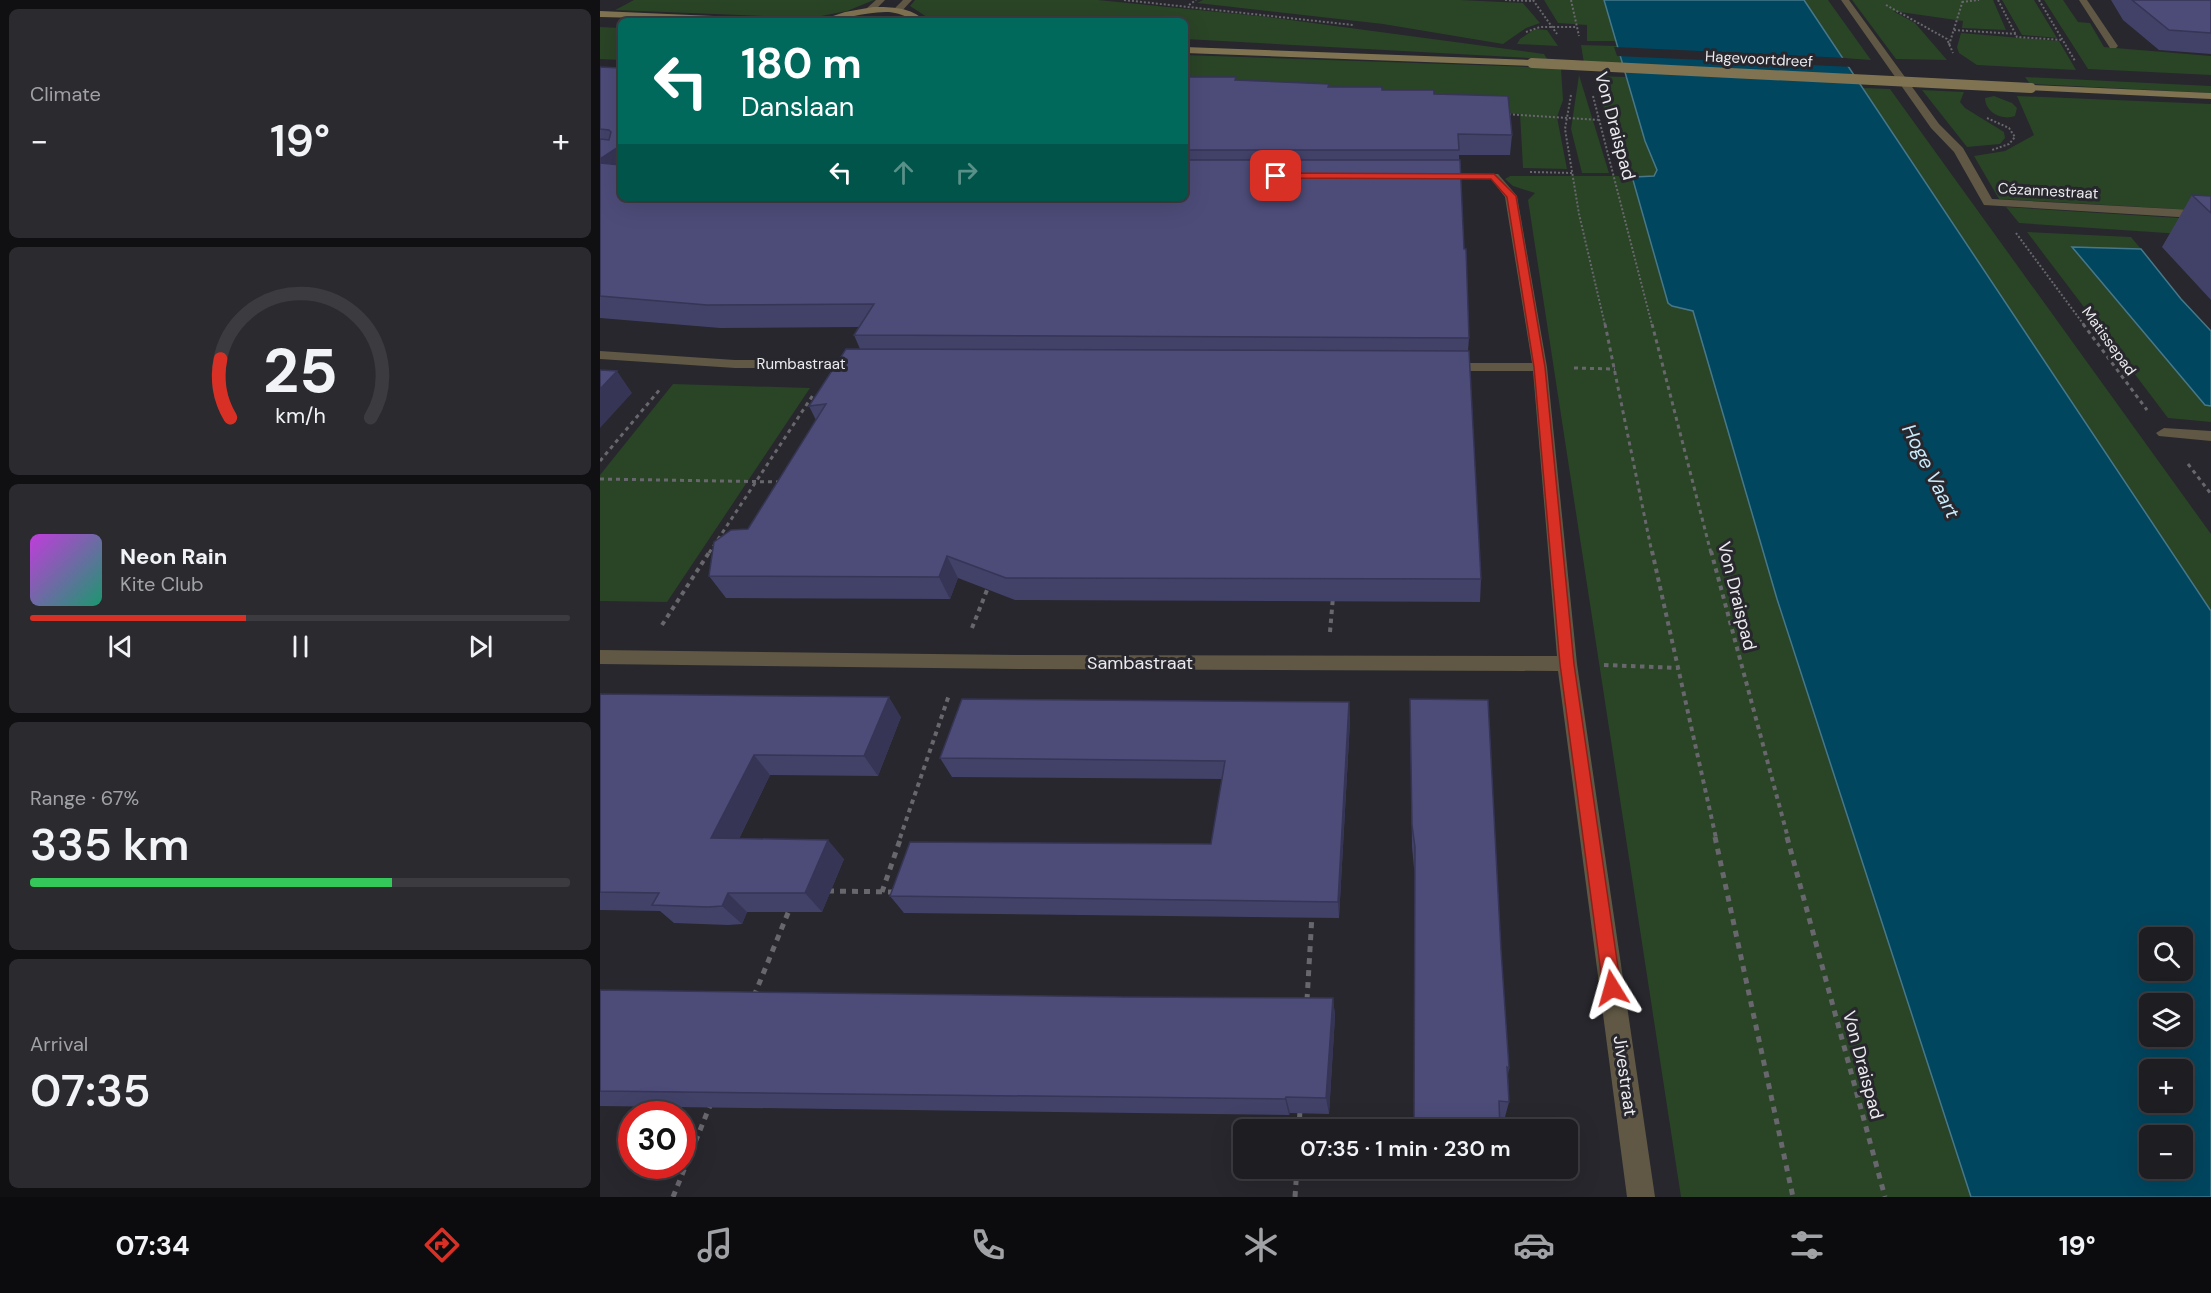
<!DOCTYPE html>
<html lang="en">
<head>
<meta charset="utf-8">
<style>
  body { margin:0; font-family:"DM Sans",sans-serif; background:#2a2a2f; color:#f1f3f6; height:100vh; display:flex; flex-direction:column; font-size:22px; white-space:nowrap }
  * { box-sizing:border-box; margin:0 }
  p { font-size:20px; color:#a0a2a5 }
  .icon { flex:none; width:33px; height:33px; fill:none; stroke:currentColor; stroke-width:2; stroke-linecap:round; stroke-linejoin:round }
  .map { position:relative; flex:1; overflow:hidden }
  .panel { display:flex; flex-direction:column; gap:9px; padding:9px; background:#101013; width:600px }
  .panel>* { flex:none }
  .guide { position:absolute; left:18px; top:18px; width:570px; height:183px; border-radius:9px; box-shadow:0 6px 24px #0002,0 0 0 2px #3b3b40; background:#00695c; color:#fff; overflow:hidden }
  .fabs { position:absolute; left:1539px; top:927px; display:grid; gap:12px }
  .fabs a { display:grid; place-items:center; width:54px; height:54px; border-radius:9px; background:#1d1d22; box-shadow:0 6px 24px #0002,0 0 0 2px #3b3b40; font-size:30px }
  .speed { position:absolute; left:18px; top:1101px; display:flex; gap:12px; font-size:30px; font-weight:700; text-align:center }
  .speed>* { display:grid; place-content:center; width:78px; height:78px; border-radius:50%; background:#1d1d22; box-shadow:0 6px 24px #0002,0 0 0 2px #3b3b40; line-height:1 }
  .speed .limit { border:9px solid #d22; background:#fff; color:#111 }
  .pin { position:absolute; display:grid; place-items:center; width:51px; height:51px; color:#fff; margin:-26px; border-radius:12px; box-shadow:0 3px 9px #0006 }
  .me { position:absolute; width:66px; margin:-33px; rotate:352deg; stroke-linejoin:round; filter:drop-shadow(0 0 4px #0008) }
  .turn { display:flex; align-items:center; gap:21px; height:126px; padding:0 24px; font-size:27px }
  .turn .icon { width:78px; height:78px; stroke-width:2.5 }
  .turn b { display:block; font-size:42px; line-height:51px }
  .lanes { display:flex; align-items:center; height:57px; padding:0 24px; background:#0003; justify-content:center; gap:30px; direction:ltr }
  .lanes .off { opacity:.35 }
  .big { font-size:45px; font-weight:600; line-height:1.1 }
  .panel .tile { flex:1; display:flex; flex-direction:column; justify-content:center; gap:9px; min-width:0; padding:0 21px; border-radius:9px; background:#2a2a2f }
  .panel .dial { align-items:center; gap:0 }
  .dial svg { height:156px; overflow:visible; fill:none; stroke:#3b3b40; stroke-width:7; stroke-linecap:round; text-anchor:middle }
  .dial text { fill:#f1f3f6; stroke:none }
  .song { display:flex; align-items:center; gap:18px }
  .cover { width:72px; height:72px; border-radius:9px; background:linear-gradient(135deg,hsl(290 70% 55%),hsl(160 70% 35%)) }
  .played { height:6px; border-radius:3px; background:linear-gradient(90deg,#d93025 40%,#3b3b40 40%) }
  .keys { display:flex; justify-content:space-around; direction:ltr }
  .heat { display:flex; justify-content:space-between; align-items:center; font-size:33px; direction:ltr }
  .charge { height:9px; border-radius:4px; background:linear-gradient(90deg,#34c759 67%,#3b3b40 0) }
  .trip { position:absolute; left:633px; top:1119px; width:345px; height:60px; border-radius:9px; background:#1d1d22; box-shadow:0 6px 24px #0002,0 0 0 2px #3b3b40; font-weight:600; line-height:60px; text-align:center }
  .tab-bar { display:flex; height:96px; justify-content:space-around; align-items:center; background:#0c0c0e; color:#a0a2a5 }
  .tab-bar .icon { width:42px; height:42px }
  .tab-bar .selected { color:#d93025 }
  .tab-bar b { font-size:27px; color:#f1f3f6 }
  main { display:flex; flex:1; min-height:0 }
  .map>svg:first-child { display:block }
</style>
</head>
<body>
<main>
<section class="panel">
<div class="tile"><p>Climate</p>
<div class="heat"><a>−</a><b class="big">19°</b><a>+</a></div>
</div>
<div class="tile dial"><svg viewBox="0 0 100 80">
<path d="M14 69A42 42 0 1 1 86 69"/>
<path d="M14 69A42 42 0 0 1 9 39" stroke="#d93025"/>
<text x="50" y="56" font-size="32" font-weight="700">25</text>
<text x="50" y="72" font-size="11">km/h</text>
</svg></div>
<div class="tile">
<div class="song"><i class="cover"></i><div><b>Neon Rain</b><p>Kite Club</p></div></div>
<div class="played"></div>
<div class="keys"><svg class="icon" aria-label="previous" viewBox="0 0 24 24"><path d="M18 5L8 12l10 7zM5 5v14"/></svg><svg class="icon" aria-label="pause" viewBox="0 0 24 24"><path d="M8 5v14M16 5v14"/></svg><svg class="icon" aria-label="next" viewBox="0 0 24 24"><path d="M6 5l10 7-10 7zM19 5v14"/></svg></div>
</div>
<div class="tile"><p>Range · 67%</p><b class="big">335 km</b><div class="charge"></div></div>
<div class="tile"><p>Arrival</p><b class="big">07:35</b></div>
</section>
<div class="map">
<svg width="1611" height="1197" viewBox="0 0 1611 1197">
  <rect width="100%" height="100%" fill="#27272d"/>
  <path fill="#2a4426" d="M 34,0 L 274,0 L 247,11 L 211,18 L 15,10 Z
    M 315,0 L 498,0 L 669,17 L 944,54 L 947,59 L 585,39 L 585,21 L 333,21 L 310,6 Z
    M 603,0 L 860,0 L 923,3 L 940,23 L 926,28 L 903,44 L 783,24 L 597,3 Z
    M 944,0 L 1004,0 L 1016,41 L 987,41 L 987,25 L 958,23 Z
    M 1204,0 L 1228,0 L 1271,60 L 1243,58 Z
    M 1252,0 L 1393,0 L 1406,30 L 1362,28 L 1363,21 L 1293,11 L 1315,23 L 1347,60 L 1296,59 Z
    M 1402,0 L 1434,0 L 1457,38 L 1422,35 Z
    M 1444,0 L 1463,0 L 1478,22 L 1490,23 L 1504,47 L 1611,56 L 1611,75 L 1488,69 Z
    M 0,27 L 21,28 L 21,60 L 0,59 Z
    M 935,29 L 947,30 L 958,46 L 917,44 L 920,39 Z
    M 1361,33 L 1459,41 L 1476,70 L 1377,65 L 1359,53 L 1357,47 Z
    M 981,45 L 1017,46 L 1025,71 L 985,69 Z
    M 585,55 L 961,68 L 963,100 L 957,117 L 967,169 L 923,168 L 920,114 L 585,95 Z
    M 979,75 L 1009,173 L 982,173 L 971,129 Z
    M 994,76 L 1026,77 L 1057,170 L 1054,176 L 1034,177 L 1033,180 L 1068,301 L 1072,306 L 1093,310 L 1177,599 L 1371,1197 L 1081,1197 L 928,200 L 935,193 L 913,186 L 905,179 L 910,176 L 1025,176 Z
    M 1425,77 L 1611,86 L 1611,93 L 1430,84 Z
    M 1263,88 L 1290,89 L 1611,534 L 1611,611 Z
    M 1322,90 L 1364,92 L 1360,102 L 1365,108 L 1404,132 L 1405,138 L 1400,144 L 1367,147 Z
    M 1394,96 L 1412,103 L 1417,108 L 1415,116 C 1402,121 1385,112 1385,98 Z
    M 1417,96 L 1611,104 L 1611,211 L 1399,199 L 1374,156 L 1405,151 L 1434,135 Z
    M 1406,207 L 1611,220 L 1611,236 L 1419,223 Z
    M 1427,232 L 1531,237 L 1541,249 L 1472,247 L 1605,405 L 1611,406 L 1611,422 L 1568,418 Z
    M 73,384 L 210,388 L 67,602 L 0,601 L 0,475 Z"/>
  <path fill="#01465f" stroke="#47788a" stroke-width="1.5" fill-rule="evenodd" d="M 1004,0 L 1204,0 L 1611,611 L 1611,1197 L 1371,1197 L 1177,599 L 1093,311 L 1072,306 L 1068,303 L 1033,180 L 1034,177 L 1054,176 L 1057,170 L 1045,141 ZM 1550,938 L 1582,938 L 1582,970 L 1550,970 ZM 1550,1004 L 1582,1004 L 1582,1036 L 1550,1036 ZM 1550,1070 L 1582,1070 L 1582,1102 L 1550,1102 ZM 1550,1136 L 1582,1136 L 1582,1168 L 1550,1168 Z
    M 1472,247 L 1541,249 L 1581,299 L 1611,331 L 1611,406 L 1605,405 Z"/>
  <path fill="#27272d" d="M 1014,47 L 1246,58 L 1253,67 L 1017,56 Z"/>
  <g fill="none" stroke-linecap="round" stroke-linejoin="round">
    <path stroke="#67676d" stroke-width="2" stroke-dasharray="2 2" stroke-linecap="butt" d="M 524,0 L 753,25
      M 905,0 L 933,1
      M 933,0 L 957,34
      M 971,0 L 979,36
      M 1398,0 L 1417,37 L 1463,40
      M 1439,0 L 1475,61
      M 1362,2 L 1379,0
      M 589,5 L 596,0
      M 1286,5 L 1347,39 L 1353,53
      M 1354,30 L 1416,34
      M 926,32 L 940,27 L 977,27
      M 1349,45 L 1363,0
      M 971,95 L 965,129 L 979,214 L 1005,325
      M 993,96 L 1052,325
      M 905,114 L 1000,120
      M 1387,118 L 1409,128 L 1415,137 L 1409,144 L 1392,150
      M 930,172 L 973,173
      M 1416,233 L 1484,325"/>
    <path stroke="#67676d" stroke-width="3" stroke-dasharray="4 4" stroke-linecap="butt" d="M 1005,324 L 1052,553
      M 1052,324 L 1111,553
      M 1483,324 L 1547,410
      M 974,368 L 1015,369
      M 0,461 L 61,388
      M 1588,464 L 1611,494
      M 0,479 L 182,482
      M 109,553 L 213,395"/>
    <path stroke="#67676d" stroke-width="4" stroke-dasharray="4.5 4.5" stroke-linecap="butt" d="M 1052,551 L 1116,838
      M 1111,551 L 1188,838
      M 62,625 L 110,551
      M 372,628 L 389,585
      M 730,632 L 733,597
      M 1004,665 L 1079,668
      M 300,838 L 349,695"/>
    <path stroke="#67676d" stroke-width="5" stroke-dasharray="6 6" stroke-linecap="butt" d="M 1115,837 L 1193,1197
      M 1187,837 L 1285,1197
      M 228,891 L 296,892
      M 282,892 L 301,837
      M 154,996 L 190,908
      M 707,1000 L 712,915
      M 699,1130 L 700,1109
      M 73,1197 L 111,1103
      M 695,1197 L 697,1168"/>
    <path fill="#605844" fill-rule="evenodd" d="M 1241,0 L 1249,0 L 1339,124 L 1363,148 L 1392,199 L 1611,211 L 1611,219 L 1384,205 L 1354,152 L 1331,128 Z
      M 1479,0 L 1487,0 L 1518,46 L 1516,48 L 1510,48 Z
      M 837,173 L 898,174 L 917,196 L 947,367 L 977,664 L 1055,1197 L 1027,1197 L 958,671 L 422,669 L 0,664 L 0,650 L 422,655 L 957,656 L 933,371 L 848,371 L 841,367 L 848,363 L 932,363 L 905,197 L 891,179 L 833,178 L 833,174 Z
      M 0,351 L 135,360 L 259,360 L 266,364 L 259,368 L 135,368 L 0,359 Z
      M 1564,428 L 1611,431 L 1611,441 L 1559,436 L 1556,433 Z"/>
    <path fill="#605844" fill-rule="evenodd" d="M 276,0 L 285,0 L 273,12 L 267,12 L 267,8 Z
      M 303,0 L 312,0 L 300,13 L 294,13 L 294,9 Z"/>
    <path fill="#7f7352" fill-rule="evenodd" d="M 273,7 C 292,7 311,7 325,21 C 312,21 302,13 289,12 C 265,11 242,21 218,21 L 245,12 Z
      M 0,11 L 159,18 L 164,21 L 0,17 Z
      M 585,47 L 932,60 L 937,63 L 932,66 L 585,53 Z
      M 1431,85 L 1611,93 L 1611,99 L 1427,90 L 1427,86 Z"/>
    <path stroke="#7f7352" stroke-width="10" d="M 932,63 L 1431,88"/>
  </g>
  <path fill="#424168" d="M 1511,0 L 1611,0 L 1611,54 L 1559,50 L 1523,20 Z
    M 0,67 L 21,68 L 21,198 L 585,198 L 585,74 L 590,74 L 590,77 L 834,94 L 912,135 L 910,155 L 859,155 L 869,338 L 868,351 L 881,579 L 880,602 L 415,600 L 358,578 L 350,599 L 126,598 L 109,576 L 148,529 L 216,420 L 209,406 L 260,349 L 254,335 L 259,327 L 120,328 L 0,318 Z
    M 1592,195 L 1611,196 L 1611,300 L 1562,247 Z
    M 0,694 L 301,717 L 278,776 L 170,775 L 139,839 L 244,859 L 222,912 L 147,912 L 142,924 L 128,925 L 74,923 L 60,911 L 0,910 Z
    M 810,699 L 901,950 L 909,1068 L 908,1075 L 909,1102 L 905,1117 L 899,1117 L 814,868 L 812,847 Z
    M 749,702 L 750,721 L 739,918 L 304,913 L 290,896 L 611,844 L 622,779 L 352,777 L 340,758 Z
    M 0,990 L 523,997 L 733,998 L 735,1016 L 729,1114 L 690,1113 L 689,1115 L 0,1106 Z"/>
  <path fill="#363555" d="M 21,145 L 21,174 L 0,173 L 0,159 Z
    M 17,371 L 32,393 L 0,428 L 0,389 Z
    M 347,556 L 358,578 L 350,599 L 339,577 Z
    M 289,697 L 301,717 L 278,776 L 264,756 Z
    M 749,702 L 750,721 L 739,918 L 738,902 Z
    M 154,755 L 170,775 L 130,857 L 111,838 Z
    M 228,840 L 244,859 L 222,912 L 205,893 Z
    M 128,893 L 147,912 L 142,924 L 122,906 Z
    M 733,998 L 735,1016 L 729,1114 L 726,1098 Z
    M 686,1097 L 690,1113 L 689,1115 L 685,1099 Z"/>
  <path fill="#4d4c79" stroke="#363555" stroke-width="1.5" d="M 1532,0 L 1611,0 L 1611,33 L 1569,30 Z
    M 0,67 L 21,68 L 21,145 L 0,159 L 0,139 L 9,140 L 11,132 L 9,130 L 0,129 Z
    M 585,74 L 590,74 L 589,77 L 636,77 L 635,80 L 729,84 L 728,87 L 782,87 L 782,90 L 834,90 L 834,94 L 908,96 L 912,135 L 858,134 L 859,150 L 585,150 Z
    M 585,160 L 860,160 L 864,249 L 866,249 L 869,338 L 254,335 L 274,304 L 107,305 L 0,296 L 0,163 L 21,165 L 21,198 L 585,198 Z
    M 1592,195 L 1611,196 L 1611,213 Z
    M 246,349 L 869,351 L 881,579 L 406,578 L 347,556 L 339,577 L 109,576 L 114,542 L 131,530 L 148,529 L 226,404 L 209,406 Z
    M 0,370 L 17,371 L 0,389 Z
    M 0,694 L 289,697 L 264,756 L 154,755 L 111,838 L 228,840 L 205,893 L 128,893 L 122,906 L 108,907 L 52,905 L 59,893 L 0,892 Z
    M 362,699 L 749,702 L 738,902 L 290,896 L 310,842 L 611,844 L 625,761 L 340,758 Z
    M 810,699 L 888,700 L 901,950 L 909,1068 L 907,1067 L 909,1102 L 899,1101 L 900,1130 L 814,1130 L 815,847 L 812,825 Z
    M 0,990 L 523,997 L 733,998 L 726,1098 L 686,1097 L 685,1099 L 0,1091 Z"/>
  <path fill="#d93025" stroke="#8d1f18" stroke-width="1.5" d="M 676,173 L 894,174 L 916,196 L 945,367 L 974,664 L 1021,988 L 1019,995 L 1012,998 L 1006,995 L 1003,988 L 960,664 L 934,367 L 907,197 L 891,179 L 673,178 L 673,174 Z"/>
  <g text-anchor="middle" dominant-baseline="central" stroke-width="6" stroke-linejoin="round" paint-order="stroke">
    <g font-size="15" fill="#ebebef" stroke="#27272d">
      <text transform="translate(1159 59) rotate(3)">Hagevoortdreef</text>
      <text transform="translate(1448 191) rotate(3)">Cézannestraat</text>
      <text transform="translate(1509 341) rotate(54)">Matissepad</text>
      <text x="201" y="364">Rumbastraat</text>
    </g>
    <g font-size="18" fill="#ebebef" stroke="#27272d">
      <text transform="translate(1015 126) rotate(75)">Von Draispad</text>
      <text transform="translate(1137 596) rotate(76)">Von Draispad</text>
      <text x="540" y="663">Sambastraat</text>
      <text transform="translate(1263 1065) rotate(75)">Von Draispad</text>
      <text transform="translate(1025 1076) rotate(82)">Jivestraat</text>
    </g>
    <g font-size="20" font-style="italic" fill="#c9eafa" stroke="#27272d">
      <text transform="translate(1331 471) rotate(63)">Hoge Vaart</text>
    </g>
  </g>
</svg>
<div class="fabs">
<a><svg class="icon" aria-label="search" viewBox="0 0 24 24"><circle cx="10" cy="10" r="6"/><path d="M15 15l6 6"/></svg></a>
<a><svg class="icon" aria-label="layers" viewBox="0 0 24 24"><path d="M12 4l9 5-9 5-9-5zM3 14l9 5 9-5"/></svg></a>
<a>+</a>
<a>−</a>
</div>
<div class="speed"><div class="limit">30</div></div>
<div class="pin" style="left:676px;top:176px;background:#d93025"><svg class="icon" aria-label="arrive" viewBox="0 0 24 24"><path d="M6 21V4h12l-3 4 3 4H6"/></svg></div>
<svg class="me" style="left:1012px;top:988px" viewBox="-20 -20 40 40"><path d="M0-17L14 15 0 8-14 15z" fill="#d93025" stroke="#fff" stroke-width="4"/></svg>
<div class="trip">07:35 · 1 min · 230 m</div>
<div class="guide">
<div class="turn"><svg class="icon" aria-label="left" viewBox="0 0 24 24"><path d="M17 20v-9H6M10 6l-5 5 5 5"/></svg><div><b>180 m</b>Danslaan</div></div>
<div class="lanes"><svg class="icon" aria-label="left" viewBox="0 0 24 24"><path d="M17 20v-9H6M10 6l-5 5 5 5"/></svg><svg class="icon off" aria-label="ahead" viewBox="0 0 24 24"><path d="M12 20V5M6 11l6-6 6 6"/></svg><svg class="icon off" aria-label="right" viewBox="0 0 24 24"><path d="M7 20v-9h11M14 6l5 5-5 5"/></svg></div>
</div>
</div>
</main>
<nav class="tab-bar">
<b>07:34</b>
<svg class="icon selected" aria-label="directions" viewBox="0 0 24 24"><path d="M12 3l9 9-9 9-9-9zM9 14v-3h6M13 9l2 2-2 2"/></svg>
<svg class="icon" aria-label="music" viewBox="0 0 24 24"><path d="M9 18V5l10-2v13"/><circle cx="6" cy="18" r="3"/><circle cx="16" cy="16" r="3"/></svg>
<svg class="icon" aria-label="phone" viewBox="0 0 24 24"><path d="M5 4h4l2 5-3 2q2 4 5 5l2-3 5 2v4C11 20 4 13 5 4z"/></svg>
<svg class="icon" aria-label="climate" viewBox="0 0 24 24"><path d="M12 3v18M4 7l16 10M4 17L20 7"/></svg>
<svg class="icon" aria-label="car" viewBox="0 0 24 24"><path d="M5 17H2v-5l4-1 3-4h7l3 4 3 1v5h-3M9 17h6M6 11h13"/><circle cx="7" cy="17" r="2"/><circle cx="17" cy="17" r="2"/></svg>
<svg class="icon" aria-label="filters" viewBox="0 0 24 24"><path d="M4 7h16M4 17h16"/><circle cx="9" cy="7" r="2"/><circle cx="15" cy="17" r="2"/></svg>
<b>19°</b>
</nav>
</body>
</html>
